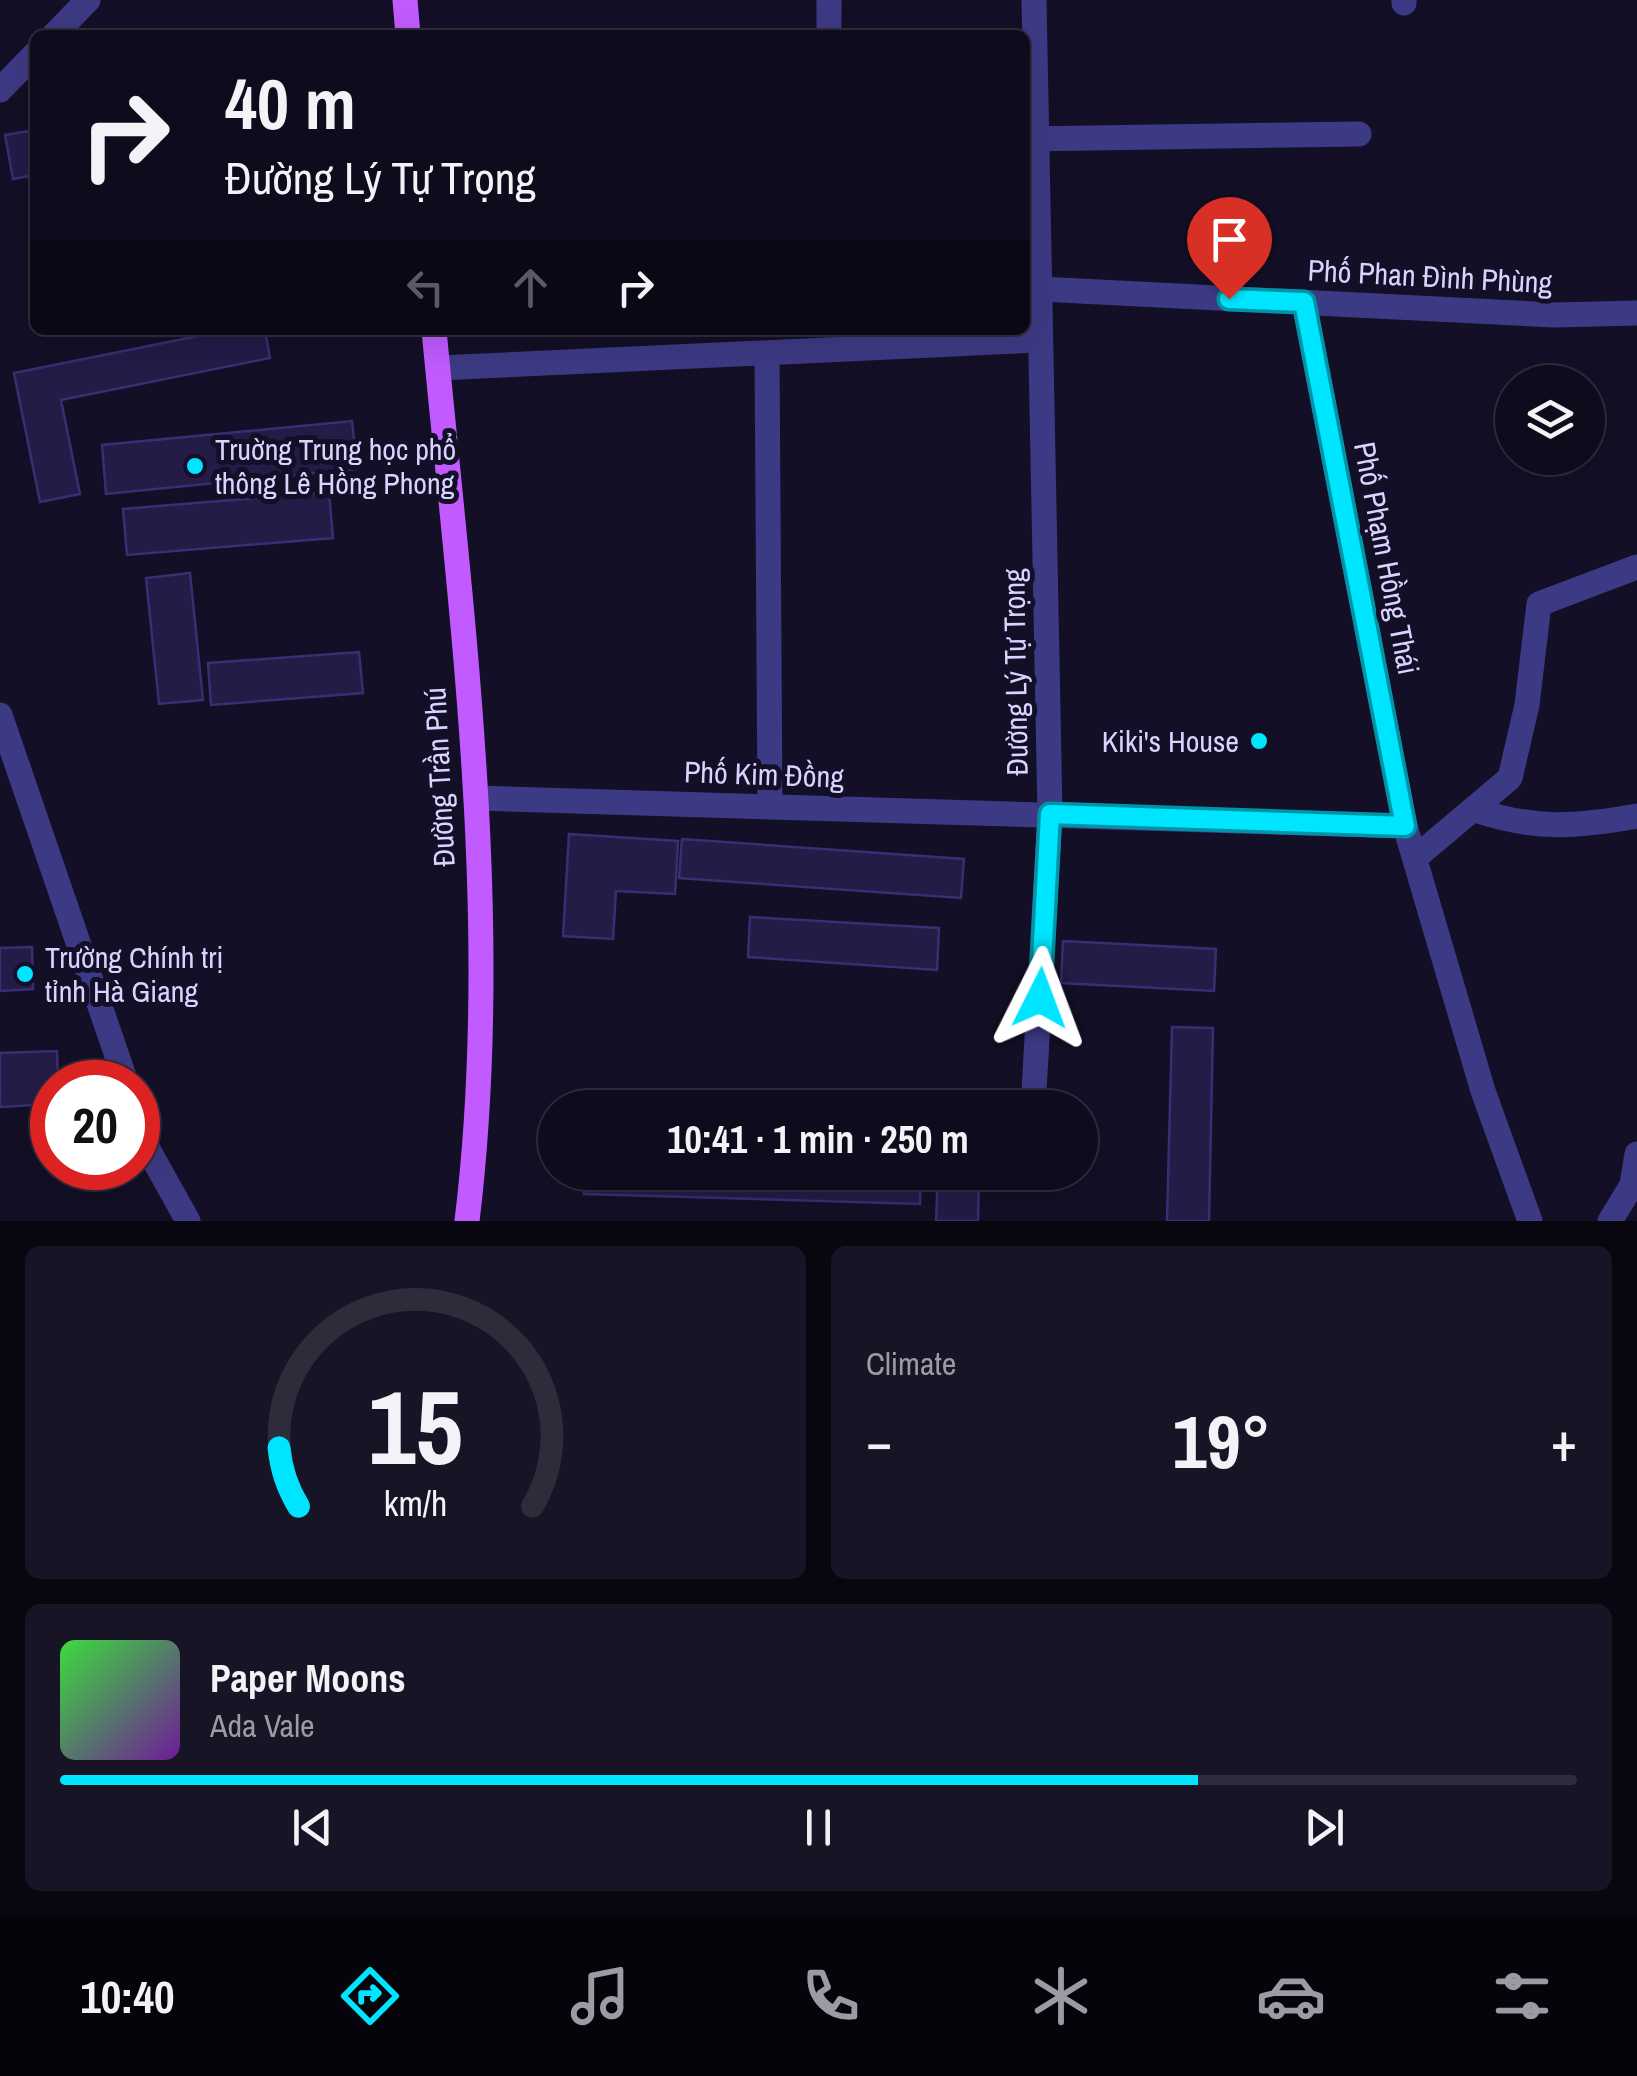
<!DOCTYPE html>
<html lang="en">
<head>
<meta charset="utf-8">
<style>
  body { margin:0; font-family:"Archivo Narrow",sans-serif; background:#171425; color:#f1f3f6; height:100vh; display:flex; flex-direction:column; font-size:38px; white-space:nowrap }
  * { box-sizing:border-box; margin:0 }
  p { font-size:32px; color:#9b9ba3 }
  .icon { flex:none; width:55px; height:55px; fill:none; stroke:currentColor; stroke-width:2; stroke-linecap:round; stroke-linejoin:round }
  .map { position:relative; height:1221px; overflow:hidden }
  .details { display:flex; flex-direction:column; gap:25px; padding:25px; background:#08060f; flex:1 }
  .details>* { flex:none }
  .top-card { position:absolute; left:30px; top:30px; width:1000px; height:305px; border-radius:15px; box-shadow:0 10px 40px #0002,0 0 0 2px #2e2b3b; background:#0e0b1c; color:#f1f3f6; overflow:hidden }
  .tools { position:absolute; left:1495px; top:365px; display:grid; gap:20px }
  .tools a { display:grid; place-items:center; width:110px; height:110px; border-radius:50%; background:#0e0b1c; box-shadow:0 10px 40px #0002,0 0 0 2px #2e2b3b; font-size:50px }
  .speed { position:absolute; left:30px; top:1060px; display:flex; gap:20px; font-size:50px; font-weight:700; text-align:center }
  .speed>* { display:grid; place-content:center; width:130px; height:130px; border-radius:50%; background:#0e0b1c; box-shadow:0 10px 40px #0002,0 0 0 2px #2e2b3b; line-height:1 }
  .speed .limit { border:15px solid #d22; background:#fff; color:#111 }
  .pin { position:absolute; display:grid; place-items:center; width:85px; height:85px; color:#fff; margin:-102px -42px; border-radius:50% 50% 50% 0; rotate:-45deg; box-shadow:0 0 10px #0007 }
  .pin .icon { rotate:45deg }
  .me { position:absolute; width:110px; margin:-55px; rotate:3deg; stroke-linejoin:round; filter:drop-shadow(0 0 8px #0008) }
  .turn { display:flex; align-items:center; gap:35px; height:210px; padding:0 30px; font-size:45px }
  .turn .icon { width:130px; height:130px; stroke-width:2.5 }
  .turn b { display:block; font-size:70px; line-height:85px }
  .lanes { display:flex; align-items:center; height:95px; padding:0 30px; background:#0003; justify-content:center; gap:50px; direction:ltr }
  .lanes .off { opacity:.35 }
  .big { font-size:75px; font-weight:700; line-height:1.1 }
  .details .tile { flex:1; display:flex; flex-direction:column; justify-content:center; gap:15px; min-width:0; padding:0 35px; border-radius:15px; background:#171425 }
  .details .dial { align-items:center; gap:0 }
  .dial svg { height:260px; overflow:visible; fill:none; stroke:#2e2b3b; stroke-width:7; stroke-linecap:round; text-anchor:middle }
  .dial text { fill:#f1f3f6; stroke:none }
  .song { display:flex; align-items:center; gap:30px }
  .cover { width:120px; height:120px; border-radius:15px; background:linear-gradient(135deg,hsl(120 70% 55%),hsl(280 70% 35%)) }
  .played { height:10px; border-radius:5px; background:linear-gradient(90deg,#00e5ff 75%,#2e2b3b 75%) }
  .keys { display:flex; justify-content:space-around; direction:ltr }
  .heat { display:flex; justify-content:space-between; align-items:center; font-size:55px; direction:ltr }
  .details .tiles { flex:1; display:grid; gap:25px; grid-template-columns:1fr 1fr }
  .tile:last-child { grid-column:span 2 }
  .trip { position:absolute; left:538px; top:1090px; width:560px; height:100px; border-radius:50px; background:#0e0b1c; box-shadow:0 10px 40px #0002,0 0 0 2px #2e2b3b; font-weight:700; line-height:100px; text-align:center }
  .menu { display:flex; height:160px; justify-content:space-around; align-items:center; background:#06040b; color:#9b9ba3 }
  .menu .icon { width:70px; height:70px }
  .menu .on { color:#00e5ff }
  .menu b { font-size:45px; color:#f1f3f6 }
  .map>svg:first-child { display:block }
</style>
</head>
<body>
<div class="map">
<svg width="1637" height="1221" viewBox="0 0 1637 1221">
  <rect width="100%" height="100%" fill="#130f26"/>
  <path fill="#241b47" stroke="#3b2d73" stroke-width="2.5" d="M 35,130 L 35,175 L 13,179 L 5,135 Z
    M 228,330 L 265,330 L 270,358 L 61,400 L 80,494 L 40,502 L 14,373 Z
    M 352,421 L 357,469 L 106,494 L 102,445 Z
    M 329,492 L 333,538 L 127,555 L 123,509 Z
    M 190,573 L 203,700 L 159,704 L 146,578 Z
    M 359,652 L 363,693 L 211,705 L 208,663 Z
    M 569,834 L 678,841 L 675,894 L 616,891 L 613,939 L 563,936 Z
    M 682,839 L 964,859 L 961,898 L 679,878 Z
    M 750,917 L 939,928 L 937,970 L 748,957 Z
    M 1063,941 L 1216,949 L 1214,991 L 1061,983 Z
    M 32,947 L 33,989 L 0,991 L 0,948 Z
    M 1172,1027 L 1213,1028 L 1209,1221 L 1167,1221 Z
    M 57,1051 L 58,1082 L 52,1082 L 52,1104 L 0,1107 L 0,1053 Z
    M 940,1102 L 982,1103 L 982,1108 L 940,1108 Z
    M 585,1172 L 921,1172 L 920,1204 L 584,1194 Z
    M 938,1172 L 979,1172 L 978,1221 L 936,1221 Z"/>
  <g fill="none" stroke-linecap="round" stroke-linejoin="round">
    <path stroke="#3d3a85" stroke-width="25" d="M 829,0 L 829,35
      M 1404,0 L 1404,3
      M 54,35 L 88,0
      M 0,90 L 35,54
      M 1025,139 L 1359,134
      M 1040,289 L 1554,315 L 1637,313
      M 1304,303 L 1405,826
      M 767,353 L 770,806
      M 438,368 L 1039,340
      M 0,715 L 126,1082
      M 476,798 L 1405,826 L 1483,1091 L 1530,1221
      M 1475,810 C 1535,830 1575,827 1637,816
      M 1415,858 L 1510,778 L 1527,705 L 1539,604 L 1637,567
      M 1033,1108 L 1050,814 L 1034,0
      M 138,1117 L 149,1151 L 188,1221
      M 1610,1221 L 1632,1185 L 1637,1154"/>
    <path stroke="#c25bff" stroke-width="25" d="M 405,0 L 408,35
      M 434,330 C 462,624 503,926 467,1221"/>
  </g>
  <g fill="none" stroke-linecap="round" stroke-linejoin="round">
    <g stroke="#0095a6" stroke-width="25">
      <path id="route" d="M 1040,998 L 1050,814 L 1405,826 L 1304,302 L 1229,299"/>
    </g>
    <use href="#route" stroke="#00e5ff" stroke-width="18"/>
  </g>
  <g fill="#00e5ff" stroke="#130f26" stroke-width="4">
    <circle cx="195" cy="466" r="10"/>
    <circle cx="1259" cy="741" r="10"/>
    <circle cx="25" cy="974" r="10"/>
  </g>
  <g text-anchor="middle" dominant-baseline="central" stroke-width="10" stroke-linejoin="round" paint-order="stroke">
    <g font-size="30" fill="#d9d4ff" stroke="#130f26">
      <text transform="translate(1430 276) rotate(3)">Phố Phan Đình Phùng</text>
      <text transform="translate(1387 558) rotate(79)">Phố Phạm Hồng Thái</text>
      <text transform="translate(1015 672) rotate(-91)">Đường Lý Tự Trọng</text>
      <text transform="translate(764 774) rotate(2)">Phố Kim Đồng</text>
      <text transform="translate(439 777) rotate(-93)">Đường Trần Phú</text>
    </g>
    <g font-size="30" fill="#d9d4ff" stroke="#130f26" text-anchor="start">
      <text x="215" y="449">Truờng Trung học phổ<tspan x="215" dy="34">thông Lê Hồng Phong</tspan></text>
      <text x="1239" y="741" text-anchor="end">Kiki's House</text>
      <text x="45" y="957">Trường Chính trị<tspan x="45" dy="34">tỉnh Hà Giang</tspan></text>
    </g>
  </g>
</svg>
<div class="tools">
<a><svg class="icon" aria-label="layers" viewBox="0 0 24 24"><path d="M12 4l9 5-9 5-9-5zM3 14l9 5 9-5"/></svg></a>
</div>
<div class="speed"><div class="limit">20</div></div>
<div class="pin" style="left:1229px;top:299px;background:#d93025"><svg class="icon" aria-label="arrive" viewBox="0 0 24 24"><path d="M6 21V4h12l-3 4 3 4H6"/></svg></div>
<svg class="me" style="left:1040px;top:998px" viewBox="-20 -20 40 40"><path d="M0-17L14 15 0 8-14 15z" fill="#00e5ff" stroke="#fff" stroke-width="4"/></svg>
<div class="trip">10:41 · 1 min · 250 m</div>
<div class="top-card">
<div class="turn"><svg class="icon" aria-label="right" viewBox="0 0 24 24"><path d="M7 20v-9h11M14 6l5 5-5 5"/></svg><div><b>40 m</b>Đường Lý Tự Trọng</div></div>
<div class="lanes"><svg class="icon off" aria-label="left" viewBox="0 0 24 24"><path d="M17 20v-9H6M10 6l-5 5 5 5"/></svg><svg class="icon off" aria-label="ahead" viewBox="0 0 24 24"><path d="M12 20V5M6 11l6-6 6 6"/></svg><svg class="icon" aria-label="right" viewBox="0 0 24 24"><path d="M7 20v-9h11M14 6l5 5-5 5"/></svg></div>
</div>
</div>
<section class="details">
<div class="tiles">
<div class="tile dial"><svg viewBox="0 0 100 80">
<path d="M14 69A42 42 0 1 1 86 69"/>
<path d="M14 69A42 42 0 0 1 8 51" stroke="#00e5ff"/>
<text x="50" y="56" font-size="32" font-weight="700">15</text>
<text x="50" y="72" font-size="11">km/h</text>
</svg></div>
<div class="tile"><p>Climate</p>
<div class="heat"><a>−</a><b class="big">19°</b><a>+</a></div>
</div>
<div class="tile">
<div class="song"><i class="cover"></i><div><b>Paper Moons</b><p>Ada Vale</p></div></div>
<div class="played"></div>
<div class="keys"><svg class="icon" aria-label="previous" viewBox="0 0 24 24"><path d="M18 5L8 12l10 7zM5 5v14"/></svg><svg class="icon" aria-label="pause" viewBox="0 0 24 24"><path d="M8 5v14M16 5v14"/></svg><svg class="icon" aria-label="next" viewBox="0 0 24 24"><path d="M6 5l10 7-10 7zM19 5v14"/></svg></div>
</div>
</div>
</section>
<nav class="menu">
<b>10:40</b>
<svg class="icon on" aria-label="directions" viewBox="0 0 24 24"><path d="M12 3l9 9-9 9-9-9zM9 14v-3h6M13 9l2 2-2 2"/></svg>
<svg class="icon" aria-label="music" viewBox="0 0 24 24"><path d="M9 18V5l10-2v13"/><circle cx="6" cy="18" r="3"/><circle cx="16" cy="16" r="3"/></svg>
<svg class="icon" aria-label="phone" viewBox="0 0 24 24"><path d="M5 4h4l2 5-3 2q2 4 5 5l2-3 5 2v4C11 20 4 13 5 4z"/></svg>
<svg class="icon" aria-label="climate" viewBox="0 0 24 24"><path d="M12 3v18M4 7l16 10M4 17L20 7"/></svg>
<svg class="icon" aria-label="car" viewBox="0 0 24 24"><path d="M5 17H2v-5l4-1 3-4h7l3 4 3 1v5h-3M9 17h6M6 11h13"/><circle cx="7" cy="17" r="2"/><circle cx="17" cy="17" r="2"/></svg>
<svg class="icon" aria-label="filters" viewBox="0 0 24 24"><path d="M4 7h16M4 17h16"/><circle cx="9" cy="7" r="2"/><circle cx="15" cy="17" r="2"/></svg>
</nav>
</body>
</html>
